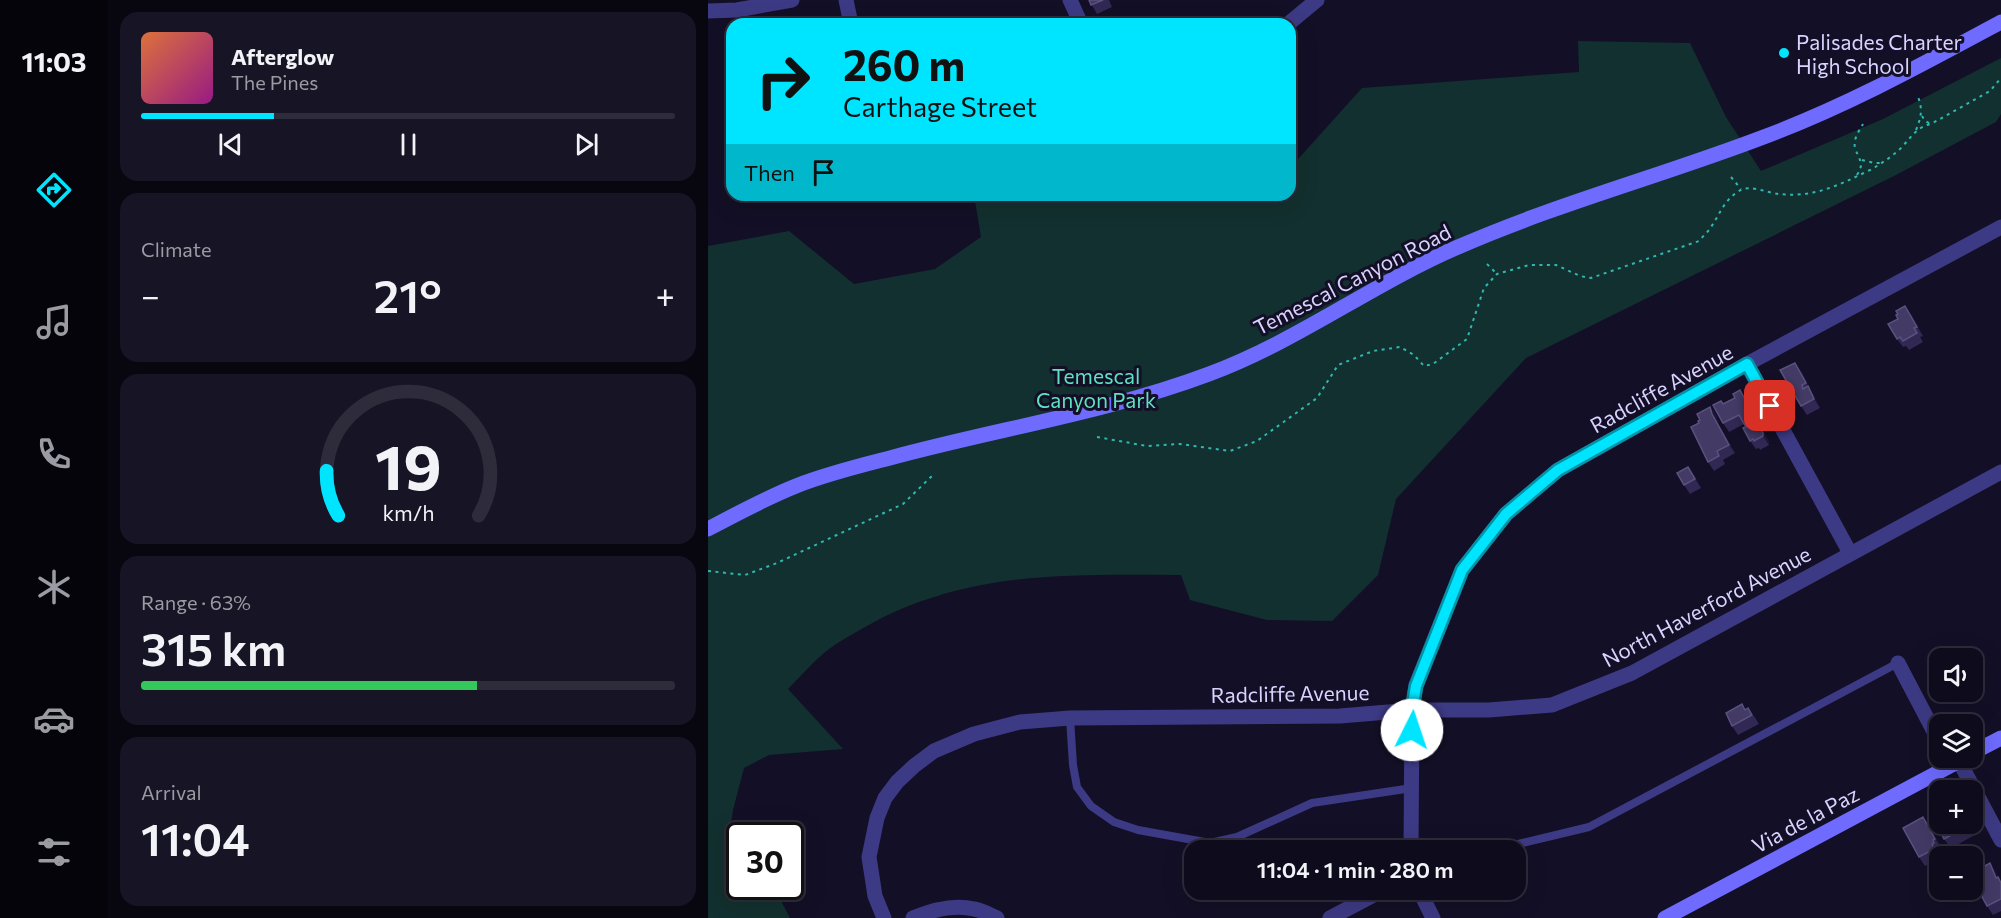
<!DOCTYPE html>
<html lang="en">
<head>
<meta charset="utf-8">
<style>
  body { margin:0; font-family:Commissioner,sans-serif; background:#171425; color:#f1f3f6; height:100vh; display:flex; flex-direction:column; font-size:22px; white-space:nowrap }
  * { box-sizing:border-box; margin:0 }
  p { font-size:20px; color:#9b9ba3 }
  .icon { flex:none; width:33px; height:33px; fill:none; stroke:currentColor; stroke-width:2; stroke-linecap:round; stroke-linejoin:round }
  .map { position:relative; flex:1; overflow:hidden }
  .panel { display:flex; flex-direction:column; gap:12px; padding:12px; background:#08060f; width:600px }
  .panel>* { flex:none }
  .banner { position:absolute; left:18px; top:18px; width:570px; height:183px; border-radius:18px; box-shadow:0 6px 24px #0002,0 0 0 2px #2e2b3b; background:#00e5ff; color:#111; overflow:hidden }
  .fabs { position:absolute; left:1221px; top:648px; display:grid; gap:12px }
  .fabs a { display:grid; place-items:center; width:54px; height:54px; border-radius:12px; background:#0e0b1c; box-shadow:0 6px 24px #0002,0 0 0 2px #2e2b3b; font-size:30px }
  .speed { position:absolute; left:18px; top:822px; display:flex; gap:12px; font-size:30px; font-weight:700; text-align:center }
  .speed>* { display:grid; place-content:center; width:78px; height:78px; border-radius:50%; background:#0e0b1c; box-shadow:0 6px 24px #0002,0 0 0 2px #2e2b3b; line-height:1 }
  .speed .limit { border:3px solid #111; border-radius:9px; background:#fff; color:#111 }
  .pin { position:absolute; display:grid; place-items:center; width:51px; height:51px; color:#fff; margin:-26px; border-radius:12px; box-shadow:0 3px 9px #0006 }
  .me { position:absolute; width:66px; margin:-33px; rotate:4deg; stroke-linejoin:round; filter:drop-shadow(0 0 4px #0008) }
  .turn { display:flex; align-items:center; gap:21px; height:126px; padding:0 18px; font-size:27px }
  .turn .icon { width:78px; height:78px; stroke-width:2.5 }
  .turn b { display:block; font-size:42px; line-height:51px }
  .then { display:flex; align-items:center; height:57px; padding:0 18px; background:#0003; gap:12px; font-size:22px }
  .big { font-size:45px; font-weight:600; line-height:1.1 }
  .panel .tile { flex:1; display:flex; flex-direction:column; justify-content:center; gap:9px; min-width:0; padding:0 21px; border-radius:18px; background:#171425 }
  .panel .dial { align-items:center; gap:0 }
  .dial svg { height:156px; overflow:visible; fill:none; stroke:#2e2b3b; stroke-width:7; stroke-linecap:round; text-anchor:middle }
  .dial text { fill:#f1f3f6; stroke:none }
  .song { display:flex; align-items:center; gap:18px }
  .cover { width:72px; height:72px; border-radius:9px; background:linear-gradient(135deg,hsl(20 70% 55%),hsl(310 70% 35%)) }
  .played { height:6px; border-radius:3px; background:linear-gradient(90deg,#00e5ff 25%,#2e2b3b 25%) }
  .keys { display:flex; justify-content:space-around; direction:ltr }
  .heat { display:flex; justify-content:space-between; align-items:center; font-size:33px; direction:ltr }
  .charge { height:9px; border-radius:4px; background:linear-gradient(90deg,#34c759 63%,#2e2b3b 0) }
  .trip { position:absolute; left:476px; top:840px; width:342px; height:60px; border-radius:18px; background:#0e0b1c; box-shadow:0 6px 24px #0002,0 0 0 2px #2e2b3b; font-weight:600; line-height:60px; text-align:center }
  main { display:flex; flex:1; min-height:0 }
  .tabs { display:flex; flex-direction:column; width:108px; justify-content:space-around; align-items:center; background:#06040b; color:#9b9ba3 }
  .tabs .icon { width:42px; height:42px }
  .tabs .selected { color:#00e5ff }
  .tabs b { font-size:27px; color:#f1f3f6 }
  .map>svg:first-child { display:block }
</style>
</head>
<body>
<main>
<nav class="tabs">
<b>11:03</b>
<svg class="icon selected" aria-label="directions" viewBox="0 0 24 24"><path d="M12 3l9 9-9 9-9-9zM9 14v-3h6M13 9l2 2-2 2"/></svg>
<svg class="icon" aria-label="music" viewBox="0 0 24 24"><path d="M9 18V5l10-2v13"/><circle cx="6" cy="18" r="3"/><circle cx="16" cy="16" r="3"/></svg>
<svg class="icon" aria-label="phone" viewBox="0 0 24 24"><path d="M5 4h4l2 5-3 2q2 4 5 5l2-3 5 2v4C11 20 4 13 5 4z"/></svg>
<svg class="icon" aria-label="climate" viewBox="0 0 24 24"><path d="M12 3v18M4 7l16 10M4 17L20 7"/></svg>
<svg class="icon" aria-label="car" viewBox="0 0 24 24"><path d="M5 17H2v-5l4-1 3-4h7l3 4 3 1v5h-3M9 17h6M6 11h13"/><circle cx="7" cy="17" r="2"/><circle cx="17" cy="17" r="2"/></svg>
<svg class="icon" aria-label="filters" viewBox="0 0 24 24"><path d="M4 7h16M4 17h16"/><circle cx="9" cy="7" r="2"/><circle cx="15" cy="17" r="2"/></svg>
</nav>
<section class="panel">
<div class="tile">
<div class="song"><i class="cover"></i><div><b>Afterglow</b><p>The Pines</p></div></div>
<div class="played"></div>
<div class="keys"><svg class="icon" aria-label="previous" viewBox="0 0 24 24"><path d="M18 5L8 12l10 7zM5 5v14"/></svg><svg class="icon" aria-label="pause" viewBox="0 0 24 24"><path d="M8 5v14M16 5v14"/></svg><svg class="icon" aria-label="next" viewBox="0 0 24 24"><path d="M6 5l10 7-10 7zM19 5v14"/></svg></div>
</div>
<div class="tile"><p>Climate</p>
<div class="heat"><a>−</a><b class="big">21°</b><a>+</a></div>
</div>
<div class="tile dial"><svg viewBox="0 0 100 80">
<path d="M14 69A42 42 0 1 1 86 69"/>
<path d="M14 69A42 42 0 0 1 8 46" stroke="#00e5ff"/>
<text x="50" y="56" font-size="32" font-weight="700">19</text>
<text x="50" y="72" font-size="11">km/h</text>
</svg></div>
<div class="tile"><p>Range · 63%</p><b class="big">315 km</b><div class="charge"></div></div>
<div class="tile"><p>Arrival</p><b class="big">11:04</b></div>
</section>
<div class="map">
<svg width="1293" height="918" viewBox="0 0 1293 918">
  <rect width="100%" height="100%" fill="#130f26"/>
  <path fill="#12302f" d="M 870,41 L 982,43 L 1018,117 L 1053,171 L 1175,119 L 1293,58 L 1293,114 L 1288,122 L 1186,176 L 818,358 L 688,499 L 670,575 L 624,621 L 559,620 L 482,600 L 473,575 C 365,575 269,570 170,620 C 152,630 132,640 116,653 C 103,664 92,677 80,689 L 135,749 L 61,755 L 36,768 L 25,810 L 21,836 L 24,874 L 31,874 L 32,886 L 66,887 L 82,918 L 0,918 L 0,246 L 81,231 L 146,284 L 227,269 L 273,237 L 266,195 L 419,195 L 431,203 L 448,195 L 582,195 L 582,168 L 654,88 L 871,72 Z"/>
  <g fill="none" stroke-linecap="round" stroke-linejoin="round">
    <path stroke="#2fb8b0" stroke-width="2" stroke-dasharray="3 4.5" stroke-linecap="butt" d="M 1214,116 L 1217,121 L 1223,124
      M 1208,130 C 1213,118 1215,109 1210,97
      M 1154,160 L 1166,163 L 1172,163
      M 1149,175 C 1157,163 1151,160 1147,148 C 1145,139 1151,131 1155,124
      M 1023,177 L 1033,189
      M 779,264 L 789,274
      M 389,437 L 439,446 L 472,444 L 522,451 L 549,441 L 609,398 L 630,365 L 665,351 L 692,347 L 706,355 L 716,366 L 725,364 L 759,339 L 776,288 L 789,274 L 821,265 L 848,265 L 872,276 L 883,278 L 991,241 C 995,236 1000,232 1003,227 C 1012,214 1016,200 1031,191 C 1042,184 1059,193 1071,194 C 1106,198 1131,185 1162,170 C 1173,164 1183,157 1192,149 C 1202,139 1208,127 1223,124 L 1282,91 L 1293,78
      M 0,571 L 37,575 L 69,563 L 195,504 L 227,473"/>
    <path stroke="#3d3a85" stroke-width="8" d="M 362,718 L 365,765 L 369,787 L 383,806 L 406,822 L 430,830 L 502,843 L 529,837 L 604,803 L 704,788
      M 785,850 L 881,827 L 1190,663"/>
    <path stroke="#3d3a85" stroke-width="15" d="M 138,0 L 143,24
      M 362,0 L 373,24
      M 0,11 L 29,10 L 84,0
      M 580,24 L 609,0
      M 1039,364 L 1142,553
      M 1190,663 L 1232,743
      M 1251,761 L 1293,840
      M 703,850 L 704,710 L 708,685 L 754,570 L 798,514 L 850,470 L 1039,364 L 1293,227
      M 711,890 L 725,918
      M 176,918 L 167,896 L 161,857 L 169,818 L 177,798 L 189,782 L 206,766 L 226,751 L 266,734 L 312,722 L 362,718 L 632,716 L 704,710 L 781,710 L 844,705 L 924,673 L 1293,472
      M 205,918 C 224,910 246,904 266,909 C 274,910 282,915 289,918
      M 622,918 L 675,890"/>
    <path stroke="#6f6bff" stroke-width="15" d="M 0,529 C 28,514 58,498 88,486 C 118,474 151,466 182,458 C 288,429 397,413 501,374 C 588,342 664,284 750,247 C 848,204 953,176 1053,138 C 1137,107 1215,64 1293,22
      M 1264,753 L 1293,738
      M 957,918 L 1257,758"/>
  </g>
  <path fill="#312854" d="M 381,0 L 401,0 L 404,7 L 389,14 Z
    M 1203,314 L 1215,336 L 1212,337 L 1215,342 L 1201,350 L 1198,346 L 1195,347 L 1189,339 Z
    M 1093,371 L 1112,408 L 1099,415 L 1093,406 Z
    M 1038,399 L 1061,442 L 1061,445 L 1052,450 L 1051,448 L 1048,449 L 1042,441 L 1036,424 L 1021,432 L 1015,423 L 1016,404 Z
    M 1002,407 L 1008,415 L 1010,423 L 1027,453 L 1015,460 L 1017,464 L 1006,471 L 1000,462 L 991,423 Z
    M 986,475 L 993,488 L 982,494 L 976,485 Z
    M 1034,704 L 1037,710 L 1046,716 L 1051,724 L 1030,735 L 1024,726 Z
    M 1232,824 L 1262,824 L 1260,825 L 1267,835 L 1243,848 L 1236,839 Z
    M 1221,826 L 1233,847 L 1231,848 L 1232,850 L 1236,848 L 1242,856 L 1230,859 L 1217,866 L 1211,857 Z
    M 1282,863 L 1293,882 L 1293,911 L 1285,915 L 1279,906 L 1276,866 Z"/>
  <path fill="#1d163a" d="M 1197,306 L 1203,314 L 1215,336 L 1209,327 Z
    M 1087,363 L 1093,371 L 1104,392 L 1098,383 Z
    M 1100,386 L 1106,395 L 1112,408 L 1106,399 Z
    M 1032,390 L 1038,399 L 1061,442 L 1061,445 L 1055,436 Z
    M 1002,407 L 1008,415 L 1010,423 L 1027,453 L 1021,445 L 1004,414 Z
    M 980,467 L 986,475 L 993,488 L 987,479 Z
    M 1215,817 L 1221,826 L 1233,847 L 1227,839 Z
    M 1282,863 L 1288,872 L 1293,883 L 1288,878 Z"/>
  <path fill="#433a66" stroke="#5a527e" stroke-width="1.5" d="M 381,0 L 395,0 L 383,5 Z
    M 1197,306 L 1209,327 L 1206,328 L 1209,333 L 1195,341 L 1192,337 L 1189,339 L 1180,324 L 1190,319 L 1188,315 L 1190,314 L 1188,311 Z
    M 1087,363 L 1098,383 L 1094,385 L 1095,389 L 1100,386 L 1106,399 L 1093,406 L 1072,370 Z
    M 1032,390 L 1055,433 L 1055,436 L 1046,441 L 1045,439 L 1042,441 L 1035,428 L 1038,427 L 1031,415 L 1015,423 L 1005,405 L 1013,401 L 1015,404 L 1027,398 L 1025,394 Z
    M 1002,407 L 1004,414 L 1021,445 L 1009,451 L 1011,456 L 1000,462 L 983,427 L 991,423 L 990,421 L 992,420 L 989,414 Z
    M 980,467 L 987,479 L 976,485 L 969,473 Z
    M 1034,704 L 1037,710 L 1040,708 L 1044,715 L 1024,726 L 1018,713 Z
    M 1227,810 L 1230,811 L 1232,810 L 1232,824 L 1259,824 L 1261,826 L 1236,839 L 1223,814 Z
    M 1215,817 L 1227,839 L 1225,840 L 1226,843 L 1224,844 L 1226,849 L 1211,857 L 1195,828 Z
    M 1236,848 L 1241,856 L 1232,856 L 1232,862 L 1226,853 Z
    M 1269,856 L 1275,867 L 1282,863 L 1288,878 L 1290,877 L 1293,883 L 1293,899 L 1279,906 L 1264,878 L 1264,858 Z"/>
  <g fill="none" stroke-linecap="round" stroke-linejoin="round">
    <g stroke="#0095a6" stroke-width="15">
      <path id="route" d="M 704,730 L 704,710 L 708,686 L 754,570 L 798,514 L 850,470 L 1039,364 L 1062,406"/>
    </g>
    <use href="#route" stroke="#00e5ff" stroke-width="10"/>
  </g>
  <circle fill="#00e5ff" stroke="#130f26" stroke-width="2" cx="1076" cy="53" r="6"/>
  <g text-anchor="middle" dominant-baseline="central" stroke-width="6" stroke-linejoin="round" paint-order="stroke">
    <g font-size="21" fill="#d9d4ff" stroke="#130f26" text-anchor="start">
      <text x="1088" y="41">Palisades Charter<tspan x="1088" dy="24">High School</tspan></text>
    </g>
    <g font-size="21" fill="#d9d4ff" stroke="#130f26">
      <text transform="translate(644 279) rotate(-27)">Temescal Canyon Road</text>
      <text transform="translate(953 388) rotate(-29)">Radcliffe Avenue</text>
      <text transform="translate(998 606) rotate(-28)">North Haverford Avenue</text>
      <text transform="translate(582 693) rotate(-1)">Radcliffe Avenue</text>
      <text transform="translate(1097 819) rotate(-28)">Via de la Paz</text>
    </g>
    <g font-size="21" fill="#5fe0c0" stroke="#130f26">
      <text x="388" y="375">Temescal<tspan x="388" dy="24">Canyon Park</tspan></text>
    </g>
  </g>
</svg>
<div class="fabs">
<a><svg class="icon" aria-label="sound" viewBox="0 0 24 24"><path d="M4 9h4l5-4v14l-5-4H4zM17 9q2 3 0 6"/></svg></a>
<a><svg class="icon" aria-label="layers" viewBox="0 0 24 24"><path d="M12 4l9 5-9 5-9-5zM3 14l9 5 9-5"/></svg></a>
<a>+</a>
<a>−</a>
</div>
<div class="speed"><div class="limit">30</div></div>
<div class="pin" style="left:1062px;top:406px;background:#d93025"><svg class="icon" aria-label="arrive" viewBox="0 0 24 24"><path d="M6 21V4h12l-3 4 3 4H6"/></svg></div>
<svg class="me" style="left:704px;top:730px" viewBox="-20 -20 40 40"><circle r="19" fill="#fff"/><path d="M0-13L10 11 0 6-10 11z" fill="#00e5ff"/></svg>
<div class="trip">11:04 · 1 min · 280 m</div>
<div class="banner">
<div class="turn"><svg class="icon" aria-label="right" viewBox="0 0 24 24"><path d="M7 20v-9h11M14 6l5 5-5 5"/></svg><div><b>260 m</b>Carthage Street</div></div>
<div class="then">Then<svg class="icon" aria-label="arrive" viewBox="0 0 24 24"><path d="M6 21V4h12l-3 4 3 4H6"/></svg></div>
</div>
</div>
</main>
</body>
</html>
